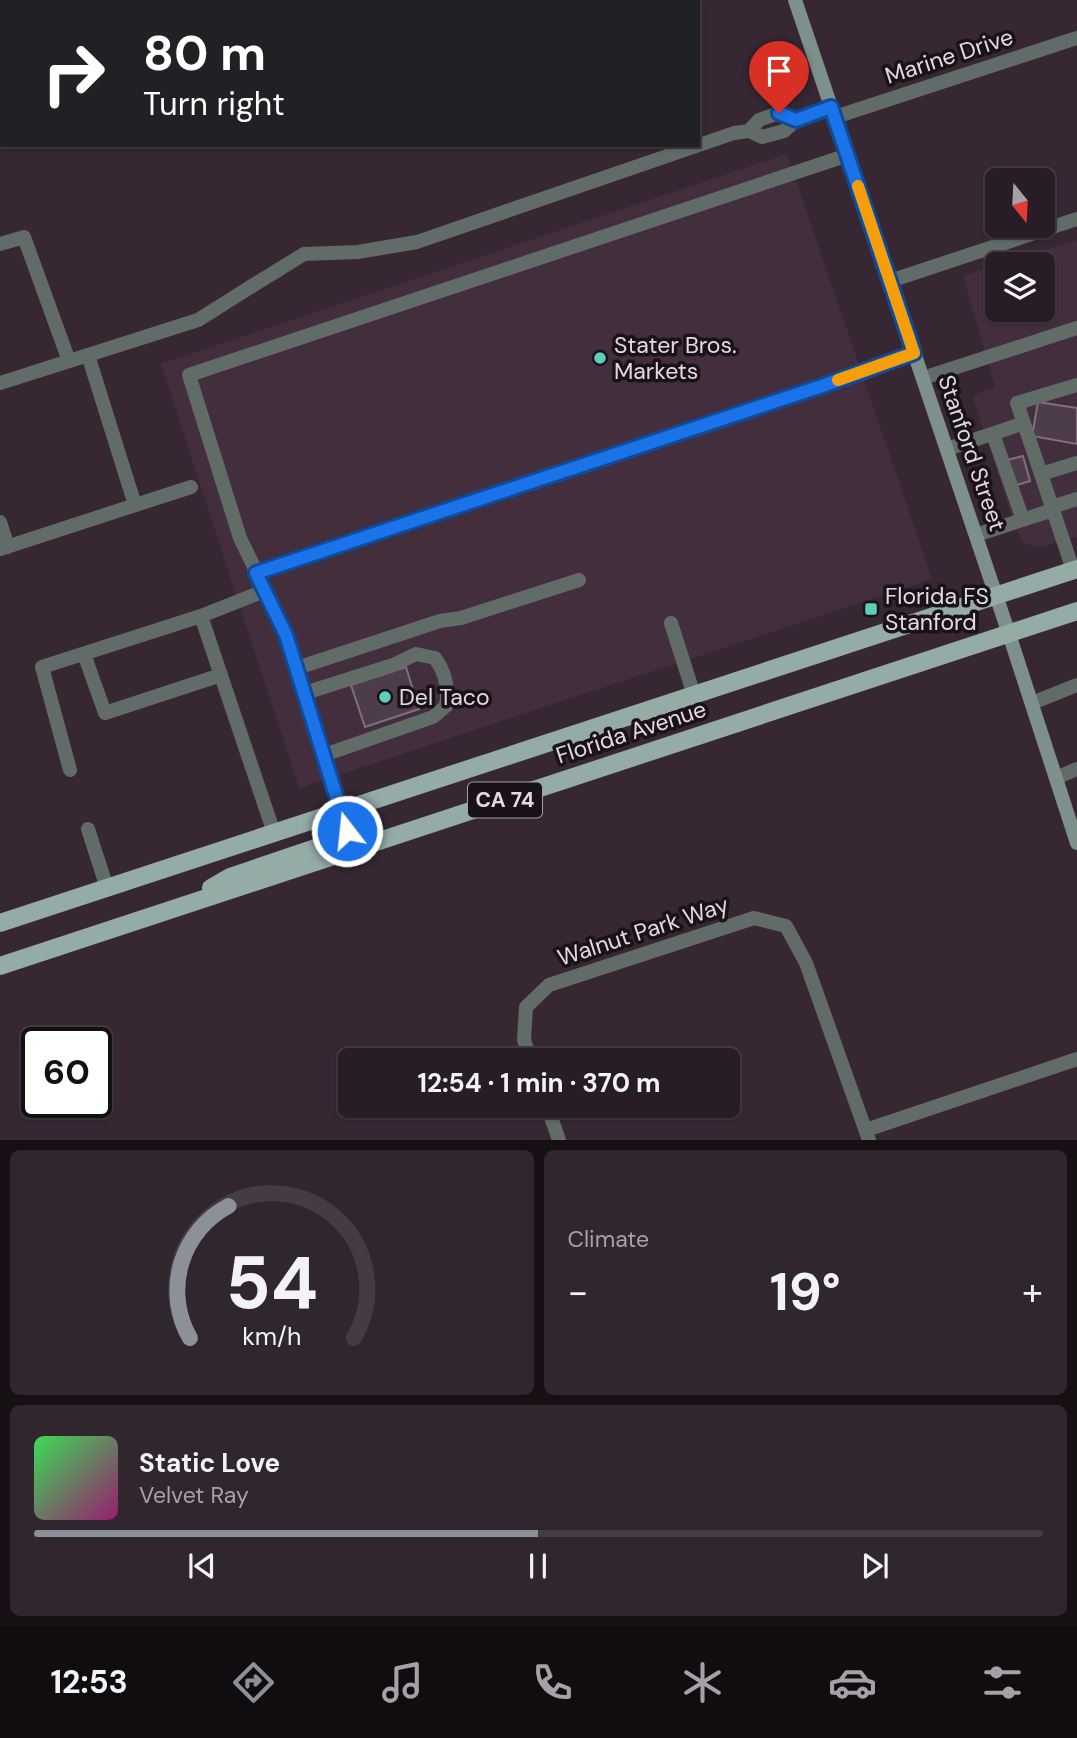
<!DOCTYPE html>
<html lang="en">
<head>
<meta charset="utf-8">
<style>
  body { margin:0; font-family:"DM Sans",sans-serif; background:#30262e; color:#f1f3f6; height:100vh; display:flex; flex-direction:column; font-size:26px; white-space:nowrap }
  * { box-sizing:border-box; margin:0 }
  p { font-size:23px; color:#a5a2a7 }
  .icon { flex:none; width:38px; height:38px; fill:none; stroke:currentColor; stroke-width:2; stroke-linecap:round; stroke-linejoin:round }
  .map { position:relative; height:1140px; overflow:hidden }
  .panel { display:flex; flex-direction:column; gap:10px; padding:10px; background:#161015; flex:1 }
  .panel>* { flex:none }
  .top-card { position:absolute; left:0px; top:0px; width:700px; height:147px; box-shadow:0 2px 5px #0004,0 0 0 2px #443b43; background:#202124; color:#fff; overflow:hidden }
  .needle { width:46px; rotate:162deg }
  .controls { position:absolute; left:985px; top:168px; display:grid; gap:14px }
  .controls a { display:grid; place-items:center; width:70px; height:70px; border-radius:10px; background:#281d26; box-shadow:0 2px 5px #0004,0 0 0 2px #443b43; font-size:35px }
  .speed { position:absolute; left:21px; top:1027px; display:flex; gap:14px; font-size:35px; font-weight:700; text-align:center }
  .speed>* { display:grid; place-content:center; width:91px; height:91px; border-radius:50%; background:#281d26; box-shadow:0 2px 5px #0004,0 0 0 2px #443b43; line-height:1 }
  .speed .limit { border:4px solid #111; border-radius:10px; background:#fff; color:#111 }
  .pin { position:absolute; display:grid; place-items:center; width:60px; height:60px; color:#fff; margin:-72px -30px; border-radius:50% 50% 50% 0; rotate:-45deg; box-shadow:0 0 7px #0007 }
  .pin .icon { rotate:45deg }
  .me { position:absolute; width:77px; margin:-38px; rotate:344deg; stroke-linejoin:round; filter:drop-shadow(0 0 5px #0008) }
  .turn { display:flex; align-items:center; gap:24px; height:147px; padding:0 28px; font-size:32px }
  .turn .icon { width:91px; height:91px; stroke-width:2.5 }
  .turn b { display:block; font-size:49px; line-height:60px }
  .big { font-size:52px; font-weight:700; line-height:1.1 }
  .panel .widget { flex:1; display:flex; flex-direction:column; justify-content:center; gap:10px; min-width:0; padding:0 24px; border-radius:10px; background:#30262e }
  .panel .dial { align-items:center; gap:0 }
  .dial svg { height:182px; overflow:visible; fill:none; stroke:#443b43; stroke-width:7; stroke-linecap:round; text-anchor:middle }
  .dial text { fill:#f1f3f6; stroke:none }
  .song { display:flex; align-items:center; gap:21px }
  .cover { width:84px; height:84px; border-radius:10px; background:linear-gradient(135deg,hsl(130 70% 55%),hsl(320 70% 35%)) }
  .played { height:7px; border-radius:4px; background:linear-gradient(90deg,#8c9099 50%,#443b43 50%) }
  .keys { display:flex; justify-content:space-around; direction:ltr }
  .heat { display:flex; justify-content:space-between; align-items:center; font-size:38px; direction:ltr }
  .panel .tiles { flex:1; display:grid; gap:10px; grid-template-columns:1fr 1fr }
  .widget:last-child { grid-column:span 2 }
  .trip { position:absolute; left:338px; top:1048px; width:402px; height:70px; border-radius:10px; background:#281d26; box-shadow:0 2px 5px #0004,0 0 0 2px #443b43; font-weight:700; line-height:70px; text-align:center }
  .tab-bar { display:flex; height:112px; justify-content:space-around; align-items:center; background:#100c0f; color:#a5a2a7 }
  .tab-bar .icon { width:49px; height:49px }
  .tab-bar .current { color:#8c9099 }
  .tab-bar b { font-size:32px; color:#f1f3f6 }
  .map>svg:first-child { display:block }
</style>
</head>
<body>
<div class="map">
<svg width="1077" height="1140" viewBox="0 0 1077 1140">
  <rect width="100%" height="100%" fill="#362733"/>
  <path fill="#432e3e" d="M 787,154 L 932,579 L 299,788 L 161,364 Z
    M 1077,240 L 1077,536 L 1041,547 L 1025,544 L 1017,533 L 973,397 L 976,396 L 976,394 L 995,387 L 963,276 L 997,265 L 998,310 L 1043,310 L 1043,264 L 1000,264 Z"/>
  <path fill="#4d3c49" stroke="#826f7d" stroke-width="2" d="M 1038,402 L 1077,408 L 1077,444 L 1032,436 Z
    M 1023,456 L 1030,481 L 1014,486 L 1007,460 Z
    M 406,667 L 419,709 L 365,727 L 351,685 Z"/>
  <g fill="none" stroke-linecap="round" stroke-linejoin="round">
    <path stroke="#616c69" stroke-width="14" d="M 796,120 L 831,107
      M 0,244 L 24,237 L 69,361
      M 890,281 L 1077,219
      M 252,286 L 304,254 L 358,252 L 417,242 L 734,133 L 749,131 L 762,137 L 784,131 L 796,120 L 779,113 L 759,120 L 749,131
      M 88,355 L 135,505
      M 923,378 L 1077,328
      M 993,434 L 1023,520
      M 947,449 L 1024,423
      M 1041,474 L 1017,403 L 1077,385
      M 1052,507 L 1077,499
      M 1053,510 L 1041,474 L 1077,463
      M 0,522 L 8,547
      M 976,535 L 1053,510 L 1073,570
      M 0,549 L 191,487
      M 256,573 L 823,386 L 914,353
      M 201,616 L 264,591
      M 671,623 L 694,695
      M 84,654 L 105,713 L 221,675
      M 297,668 L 440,621 L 461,618 L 579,580
      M 305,693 L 393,665 L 416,654 L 435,658 C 446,673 449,688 446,706 L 433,717 L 324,755
      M 1032,703 L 1077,685
      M 70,770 L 42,667 L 201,616 L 274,833
      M 1056,778 L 1077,769
      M 341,811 L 287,635 L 240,538 L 189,375 L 848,155
      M 88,829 L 107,888"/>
    <path stroke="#616c69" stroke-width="14" d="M 27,2 L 33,0
      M 0,11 L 2,10
      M 835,117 L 1077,38
      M 0,383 L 198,320 L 252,286
      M 531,1060 L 524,1040 L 526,1007 L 549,985 L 754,918 L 786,926 L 806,963 L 869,1140
      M 547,1106 L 559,1140
      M 866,1130 L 1077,1059"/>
    <path stroke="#7e908c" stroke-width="14" d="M 795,0 L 1009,634 L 1077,843"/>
    <path stroke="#94aba6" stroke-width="18" d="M 211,888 L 230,877 L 339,840 L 347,831 L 341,811
      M 0,923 L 1077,569
      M 0,966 L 1077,611"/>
  </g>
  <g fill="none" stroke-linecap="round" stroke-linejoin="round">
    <g stroke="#114b97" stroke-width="18">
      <path id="route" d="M 347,831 L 286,635 L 256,573 L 822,386 L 914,353 L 831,107 L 796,120 L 779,113"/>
    </g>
    <use href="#route" stroke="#1a73e8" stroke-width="12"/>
    <path stroke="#f59e0b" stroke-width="12" d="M 838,380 L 914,353 L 858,186"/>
  </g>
  <g fill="#5cceba" stroke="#191218" stroke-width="2.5">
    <circle cx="600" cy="358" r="7"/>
    <rect x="864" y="602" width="14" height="14" rx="3.5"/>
    <circle cx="385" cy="697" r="7"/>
  </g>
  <g text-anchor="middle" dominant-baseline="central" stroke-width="7" stroke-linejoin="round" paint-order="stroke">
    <rect fill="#191218" stroke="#a69da5" stroke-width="2" x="468" y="782.5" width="74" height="35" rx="5"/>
    <g font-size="21" font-weight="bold" fill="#e3d9e1">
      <text x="505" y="800">CA 74</text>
    </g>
    <g font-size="23" fill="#e3d9e1" stroke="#191218">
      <text transform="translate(949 56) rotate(-18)">Marine Drive</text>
      <text transform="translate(972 453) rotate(71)">Stanford Street</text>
      <text transform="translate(631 732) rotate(-18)">Florida Avenue</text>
      <text transform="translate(643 931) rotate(-18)">Walnut Park Way</text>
    </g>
    <g font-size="23" fill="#e3d9e1" stroke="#191218" text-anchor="start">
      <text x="614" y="345">Stater Bros.<tspan x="614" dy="26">Markets</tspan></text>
      <text x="885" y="596">Florida FS<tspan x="885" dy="26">Stanford</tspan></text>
      <text x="399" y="697">Del Taco</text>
    </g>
  </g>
</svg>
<div class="controls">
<a><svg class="needle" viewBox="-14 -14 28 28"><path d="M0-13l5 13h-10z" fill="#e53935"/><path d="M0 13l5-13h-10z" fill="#a5a2a7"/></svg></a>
<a><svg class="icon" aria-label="layers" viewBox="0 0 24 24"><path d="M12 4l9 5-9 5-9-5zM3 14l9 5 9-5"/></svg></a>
</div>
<div class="speed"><div class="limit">60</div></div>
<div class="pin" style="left:779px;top:113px;background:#d93025"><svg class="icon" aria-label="arrive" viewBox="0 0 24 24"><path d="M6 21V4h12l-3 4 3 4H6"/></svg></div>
<svg class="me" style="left:347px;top:831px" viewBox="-20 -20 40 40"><circle r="17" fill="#1a73e8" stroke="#fff" stroke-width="3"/><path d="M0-11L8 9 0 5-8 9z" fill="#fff"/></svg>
<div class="trip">12:54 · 1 min · 370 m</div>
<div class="top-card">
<div class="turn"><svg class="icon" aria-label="right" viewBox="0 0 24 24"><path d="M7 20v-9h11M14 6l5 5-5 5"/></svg><div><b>80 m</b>Turn right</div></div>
</div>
</div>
<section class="panel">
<div class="tiles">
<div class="widget dial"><svg viewBox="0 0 100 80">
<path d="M14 69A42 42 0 1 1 86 69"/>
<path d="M14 69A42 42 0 0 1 31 11" stroke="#8c9099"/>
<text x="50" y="56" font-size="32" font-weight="700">54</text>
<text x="50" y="72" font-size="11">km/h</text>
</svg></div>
<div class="widget"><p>Climate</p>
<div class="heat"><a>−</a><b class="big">19°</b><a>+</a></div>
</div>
<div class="widget">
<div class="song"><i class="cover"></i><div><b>Static Love</b><p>Velvet Ray</p></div></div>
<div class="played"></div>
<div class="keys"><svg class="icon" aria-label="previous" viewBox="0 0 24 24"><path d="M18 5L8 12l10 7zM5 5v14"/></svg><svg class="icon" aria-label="pause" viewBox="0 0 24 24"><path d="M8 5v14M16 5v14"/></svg><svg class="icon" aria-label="next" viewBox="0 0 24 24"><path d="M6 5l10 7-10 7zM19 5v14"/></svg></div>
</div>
</div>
</section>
<nav class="tab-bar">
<b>12:53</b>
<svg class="icon current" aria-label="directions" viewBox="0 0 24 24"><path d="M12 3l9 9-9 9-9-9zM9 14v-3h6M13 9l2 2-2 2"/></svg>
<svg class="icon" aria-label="music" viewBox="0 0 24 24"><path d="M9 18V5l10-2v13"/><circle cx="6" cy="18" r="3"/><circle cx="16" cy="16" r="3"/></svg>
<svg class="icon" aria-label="phone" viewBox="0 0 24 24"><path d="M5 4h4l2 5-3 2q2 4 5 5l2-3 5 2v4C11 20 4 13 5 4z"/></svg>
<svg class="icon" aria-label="climate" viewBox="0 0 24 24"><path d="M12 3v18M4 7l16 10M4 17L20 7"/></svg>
<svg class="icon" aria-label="car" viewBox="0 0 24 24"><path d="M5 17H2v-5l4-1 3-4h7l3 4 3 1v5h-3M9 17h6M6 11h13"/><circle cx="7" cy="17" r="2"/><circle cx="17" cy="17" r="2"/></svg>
<svg class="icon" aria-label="filters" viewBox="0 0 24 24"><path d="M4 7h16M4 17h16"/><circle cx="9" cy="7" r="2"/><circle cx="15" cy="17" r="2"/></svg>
</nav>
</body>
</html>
